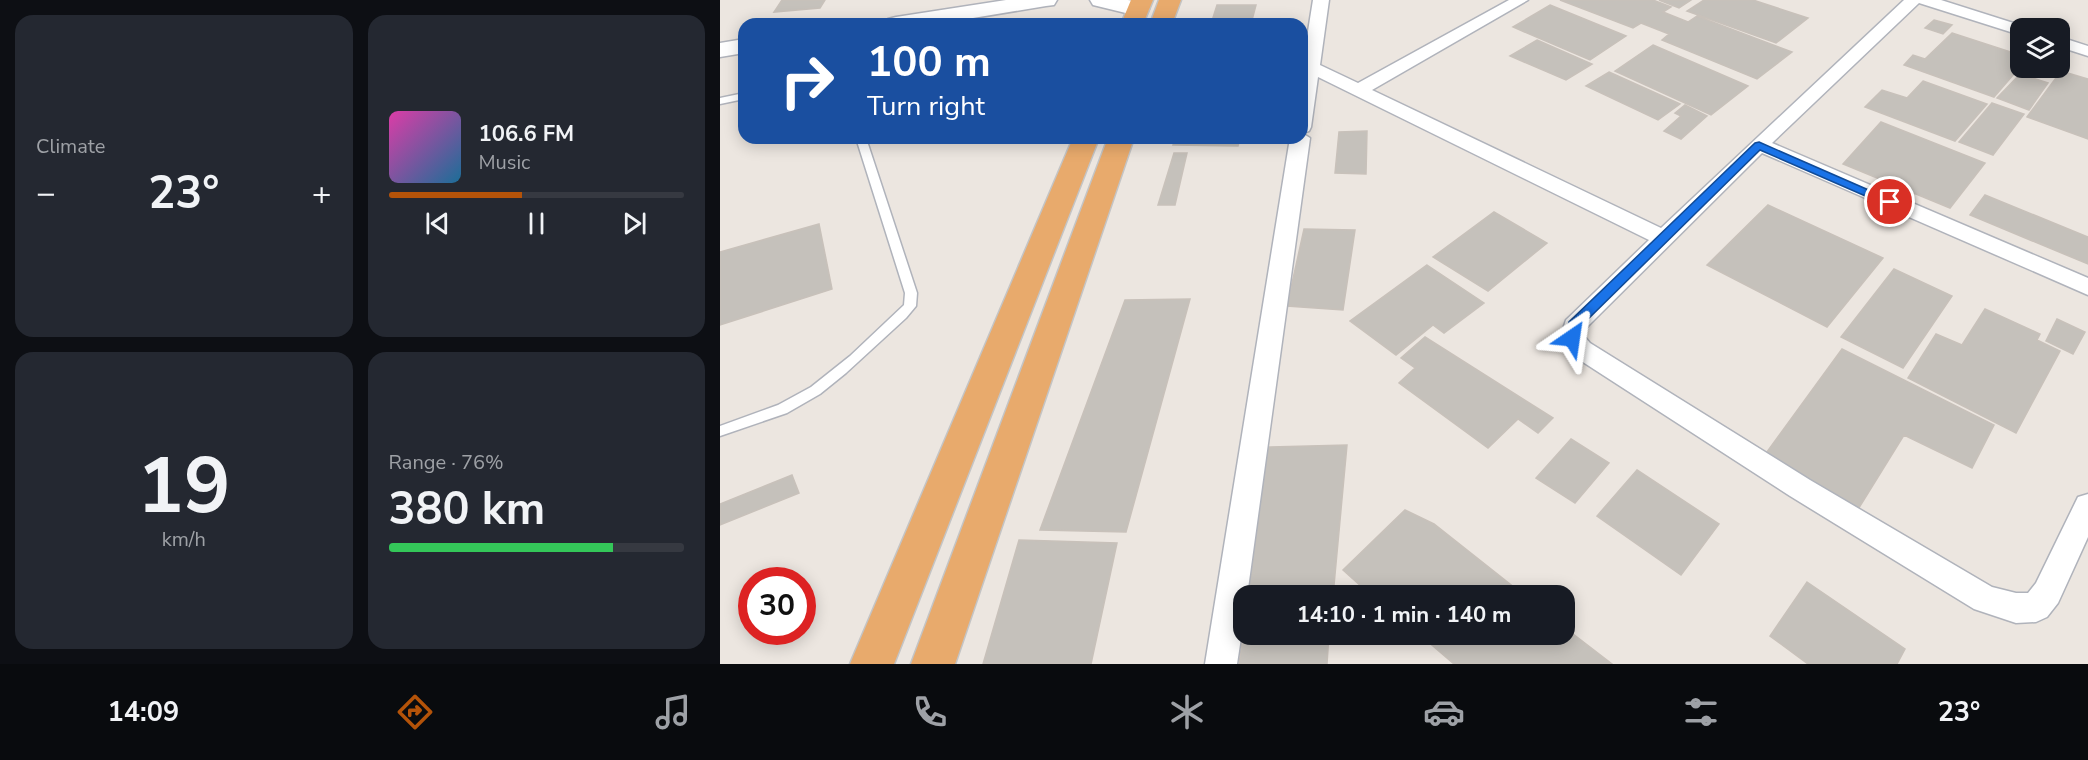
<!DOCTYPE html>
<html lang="en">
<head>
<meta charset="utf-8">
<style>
  body { margin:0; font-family:"Nunito Sans",sans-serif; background:#242831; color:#f1f3f6; height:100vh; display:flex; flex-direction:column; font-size:22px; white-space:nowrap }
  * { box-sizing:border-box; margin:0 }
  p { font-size:20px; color:#9ea1a6 }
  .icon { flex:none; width:33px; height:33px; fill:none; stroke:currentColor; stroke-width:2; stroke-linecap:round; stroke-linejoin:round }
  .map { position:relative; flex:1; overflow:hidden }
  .sheet { display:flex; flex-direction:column; gap:15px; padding:15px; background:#0d0f14; width:720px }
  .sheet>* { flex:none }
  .banner { position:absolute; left:18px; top:18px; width:570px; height:126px; border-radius:18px; box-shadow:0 3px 15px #0003; background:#1a4fa0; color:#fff; overflow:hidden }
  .controls { position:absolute; left:1290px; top:18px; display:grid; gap:12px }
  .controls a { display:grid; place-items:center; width:60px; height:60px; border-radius:12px; background:#171b24; box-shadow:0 3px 15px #0003; font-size:30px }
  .speed { position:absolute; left:18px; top:567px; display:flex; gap:12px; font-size:30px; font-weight:700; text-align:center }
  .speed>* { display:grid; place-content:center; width:78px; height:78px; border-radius:50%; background:#171b24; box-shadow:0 3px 15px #0003; line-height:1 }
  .speed .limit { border:9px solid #d22; background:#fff; color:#111 }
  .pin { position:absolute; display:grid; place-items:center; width:51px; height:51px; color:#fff; margin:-26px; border:3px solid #fff; border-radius:50%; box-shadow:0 2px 6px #0007 }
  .me { position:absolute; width:66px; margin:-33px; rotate:32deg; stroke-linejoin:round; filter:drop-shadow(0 0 4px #0008) }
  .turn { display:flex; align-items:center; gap:21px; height:126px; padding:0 30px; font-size:27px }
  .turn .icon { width:78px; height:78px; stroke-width:2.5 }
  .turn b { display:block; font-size:42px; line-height:51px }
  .big { font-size:45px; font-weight:700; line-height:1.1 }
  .sheet .card { flex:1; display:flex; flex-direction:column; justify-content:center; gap:9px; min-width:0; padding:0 21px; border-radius:18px; background:#242831 }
  .sheet .dial { align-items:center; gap:0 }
  .dial b { font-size:78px; line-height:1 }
  .song { display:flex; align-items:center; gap:18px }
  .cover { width:72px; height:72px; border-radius:9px; background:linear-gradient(135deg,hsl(320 70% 55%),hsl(200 70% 35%)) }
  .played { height:6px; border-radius:3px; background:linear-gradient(90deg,#b45309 45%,#363941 45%) }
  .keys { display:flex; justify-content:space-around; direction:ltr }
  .heat { display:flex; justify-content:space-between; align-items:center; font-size:33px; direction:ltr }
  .charge { height:9px; border-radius:4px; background:linear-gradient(90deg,#34c759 76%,#363941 0) }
  .sheet .tiles { flex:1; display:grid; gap:15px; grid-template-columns:repeat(2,1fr) }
  .trip { position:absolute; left:513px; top:585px; width:342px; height:60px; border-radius:18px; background:#171b24; box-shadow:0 3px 15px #0003; font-weight:700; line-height:60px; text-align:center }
  .tab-bar { display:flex; height:96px; justify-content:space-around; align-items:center; background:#090b0e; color:#9ea1a6 }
  .tab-bar .icon { width:42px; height:42px }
  .tab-bar .current { color:#b45309 }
  .tab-bar b { font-size:27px; color:#f1f3f6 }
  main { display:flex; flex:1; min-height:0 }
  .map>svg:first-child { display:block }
</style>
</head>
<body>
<main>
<section class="sheet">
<div class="tiles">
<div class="card"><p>Climate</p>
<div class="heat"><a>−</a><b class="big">23°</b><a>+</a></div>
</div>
<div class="card">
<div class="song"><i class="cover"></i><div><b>106.6 FM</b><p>Music</p></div></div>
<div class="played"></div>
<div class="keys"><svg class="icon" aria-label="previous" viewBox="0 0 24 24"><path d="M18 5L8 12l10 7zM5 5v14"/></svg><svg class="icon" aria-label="pause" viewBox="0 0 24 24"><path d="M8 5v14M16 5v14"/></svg><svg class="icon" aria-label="next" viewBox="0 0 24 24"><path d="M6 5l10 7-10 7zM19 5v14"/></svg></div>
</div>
<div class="card dial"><b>19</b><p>km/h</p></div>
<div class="card"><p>Range · 76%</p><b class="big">380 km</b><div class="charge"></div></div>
</div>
</section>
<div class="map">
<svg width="1368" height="664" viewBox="0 0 1368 664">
  <rect width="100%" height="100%" fill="#ece6e0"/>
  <path fill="#c5c1bb" stroke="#c8c1ba" stroke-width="1.5" d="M 62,0 L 105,0 L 100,8 L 54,12 Z
    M 840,0 L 933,0 L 951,7 L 943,12 L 968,22 L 977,16 L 1072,52 L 1037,79 L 942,40 L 949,34 L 921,23 L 913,28 Z
    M 939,0 L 971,0 L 959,8 Z
    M 984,0 L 1033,0 L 1088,18 L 1056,43 L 967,11 Z
    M 497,5 L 536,5 L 531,24 L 491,24 Z
    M 830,5 L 906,36 L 870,60 L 793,27 Z
    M 1214,20 L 1232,25 L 1223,34 L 1205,28 Z
    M 1232,33 L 1300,55 L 1300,67 L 1274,97 L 1184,65 L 1193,55 L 1205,59 Z
    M 817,40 L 872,64 L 846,80 L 790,56 Z
    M 933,45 L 1028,86 L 991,115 L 895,71 Z
    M 1341,71 L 1368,79 L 1368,139 L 1307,117 Z
    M 889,72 L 960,104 L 938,120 L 866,86 Z
    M 1300,74 L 1328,83 L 1309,110 L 1277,98 Z
    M 1203,81 L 1267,104 L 1235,141 L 1145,107 L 1162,90 L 1187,98 Z
    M 1272,103 L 1304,114 L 1273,155 L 1239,142 Z
    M 965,105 L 987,116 L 961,139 L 944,131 L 961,116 L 955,113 Z
    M 1161,122 L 1265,163 L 1230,208 L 1123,164 Z
    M 647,131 L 646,174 L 615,173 L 619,132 Z
    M 455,138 L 520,138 L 518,146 L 453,145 Z
    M 454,153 L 467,153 L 455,205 L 438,205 Z
    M 1265,195 L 1368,237 L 1368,264 L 1250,215 Z
    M 1048,205 L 1163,258 L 1107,327 L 987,265 Z
    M 774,212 L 827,243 L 768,291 L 713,257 Z
    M 99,224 L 112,289 L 0,325 L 0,252 Z
    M 584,229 L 635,230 L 623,310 L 567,306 Z
    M 707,265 L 764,303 L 724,333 L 713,325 L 676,355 L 630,321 Z
    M 1174,269 L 1232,296 L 1183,368 L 1121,337 Z
    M 470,299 L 406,532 L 320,530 L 405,300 Z
    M 1265,309 L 1320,334 L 1317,340 L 1340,351 L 1296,433 L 1188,378 L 1216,334 L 1242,345 Z
    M 1337,319 L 1365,332 L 1353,354 L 1326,341 Z
    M 705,337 L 833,418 L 818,433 L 798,419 L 768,448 L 679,383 L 695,368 L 681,358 Z
    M 1122,349 L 1274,425 L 1252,468 L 1184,435 L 1137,511 L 1044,456 Z
    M 851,439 L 889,463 L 855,503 L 816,478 Z
    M 627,445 L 613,596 L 528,596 L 547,447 Z
    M 917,470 L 999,524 L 961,575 L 877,516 Z
    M 72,475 L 79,493 L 0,525 L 0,504 Z
    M 685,510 L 714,524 L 805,596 L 652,596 L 623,570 Z
    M 299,540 L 397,543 L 371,664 L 263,664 Z
    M 1087,582 L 1185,649 L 1177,664 L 1088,664 L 1050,636 Z
    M 844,627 L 892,664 L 734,664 L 699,634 L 844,634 Z
    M 524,629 L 524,634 L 609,634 L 607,664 L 519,664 Z"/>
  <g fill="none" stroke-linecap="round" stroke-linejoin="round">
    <g stroke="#b0b3bb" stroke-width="3">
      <path id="service" d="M 24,93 L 24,99 L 0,104 L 0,98 Z
        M 136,138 L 146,138 L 197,293 L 196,306 L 186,318 L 126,373 L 100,394 L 67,413 L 0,436 L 0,426 L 58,405 L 91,387 L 130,356 L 184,305 L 185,293 Z"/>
    </g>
    <g stroke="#b0b3bb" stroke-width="3">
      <path id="minor" d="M 593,0 L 609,0 L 600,65 L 638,83 L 789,0 L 808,0 L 652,90 L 941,228 L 1184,0 L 1221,0 L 1306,27 L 1307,28 L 1300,28 L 1300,35 L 1199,3 L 1052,143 L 1368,278 L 1368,295 L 1042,153 L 865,329 L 864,336 L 870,343 L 1090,480 L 1272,587 L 1296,593 L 1308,593 L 1316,583 L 1358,497 L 1368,494 L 1368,537 L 1338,603 L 1327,617 L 1316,622 L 1296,623 L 1254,609 L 1070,496 L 852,355 L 840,338 L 846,320 L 929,240 L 598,77 L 591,127 L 589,131 L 582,133 L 582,69 Z
        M 1340,37 L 1368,46 L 1368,56 L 1340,47 Z
        M 582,133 L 590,138 L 527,596 L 524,596 L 524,618 L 517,664 L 485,664 L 570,138 L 582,138 Z"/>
    </g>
    <g stroke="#b0b3bb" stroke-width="3">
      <path id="secondary" d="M 286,0 L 337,0 L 334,5 L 326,6 L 217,24 L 165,24 L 168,19 L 176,17 Z
        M 370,0 L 408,0 L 426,4 L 429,9 L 426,14 L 418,16 L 373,5 Z
        M 24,39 L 24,53 L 0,57 L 0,43 Z"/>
    </g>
    <g stroke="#c4c4c4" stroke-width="3">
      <path id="trunk" d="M 411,0 L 433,0 L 423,24 L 401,24 Z
        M 439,0 L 461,0 L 452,24 L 430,24 Z
        M 353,138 L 379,138 L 174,664 L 130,664 Z
        M 388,138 L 414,138 L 235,664 L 191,664 Z"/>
    </g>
    <use href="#service" fill="#fff" fill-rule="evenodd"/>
    <use href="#minor" fill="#fff" fill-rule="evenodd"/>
    <use href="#secondary" fill="#fff" fill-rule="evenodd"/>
    <use href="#trunk" fill="#e8aa6c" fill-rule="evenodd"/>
  </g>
  <path fill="#1a73e8" stroke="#114b97" stroke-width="1.5" d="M 1039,142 L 1176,202 L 1170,206 L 1166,205 L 1040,150 L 860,327 L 856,341 L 847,341 L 845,338 L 849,322 L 1035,143 Z"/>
</svg>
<div class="controls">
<a><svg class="icon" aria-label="layers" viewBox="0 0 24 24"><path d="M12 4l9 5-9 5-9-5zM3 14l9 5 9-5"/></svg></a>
</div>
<div class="speed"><div class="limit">30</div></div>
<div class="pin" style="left:1170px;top:202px;background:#d93025"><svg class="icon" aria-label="arrive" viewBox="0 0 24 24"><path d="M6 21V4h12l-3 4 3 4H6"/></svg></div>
<svg class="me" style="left:852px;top:338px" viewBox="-20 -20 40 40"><path d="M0-17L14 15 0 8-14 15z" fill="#1a73e8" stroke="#fff" stroke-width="4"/></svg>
<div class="trip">14:10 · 1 min · 140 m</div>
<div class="banner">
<div class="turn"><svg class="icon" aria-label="right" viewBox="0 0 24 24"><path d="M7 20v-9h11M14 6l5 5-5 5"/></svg><div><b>100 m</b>Turn right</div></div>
</div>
</div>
</main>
<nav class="tab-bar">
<b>14:09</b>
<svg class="icon current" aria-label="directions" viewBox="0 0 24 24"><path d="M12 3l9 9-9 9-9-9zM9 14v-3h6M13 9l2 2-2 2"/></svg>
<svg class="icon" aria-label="music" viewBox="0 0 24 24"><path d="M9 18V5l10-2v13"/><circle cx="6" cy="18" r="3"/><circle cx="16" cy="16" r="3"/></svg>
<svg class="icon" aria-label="phone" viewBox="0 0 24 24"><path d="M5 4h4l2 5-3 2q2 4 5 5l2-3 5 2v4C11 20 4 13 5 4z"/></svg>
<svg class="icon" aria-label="climate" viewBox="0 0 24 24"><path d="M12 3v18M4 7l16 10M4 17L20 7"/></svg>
<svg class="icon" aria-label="car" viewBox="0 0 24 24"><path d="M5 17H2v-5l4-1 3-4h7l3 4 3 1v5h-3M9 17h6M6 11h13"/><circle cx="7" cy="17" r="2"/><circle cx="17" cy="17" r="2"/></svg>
<svg class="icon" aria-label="filters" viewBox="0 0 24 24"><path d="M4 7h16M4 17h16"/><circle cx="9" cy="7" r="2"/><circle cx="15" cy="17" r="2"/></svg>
<b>23°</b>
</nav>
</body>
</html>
